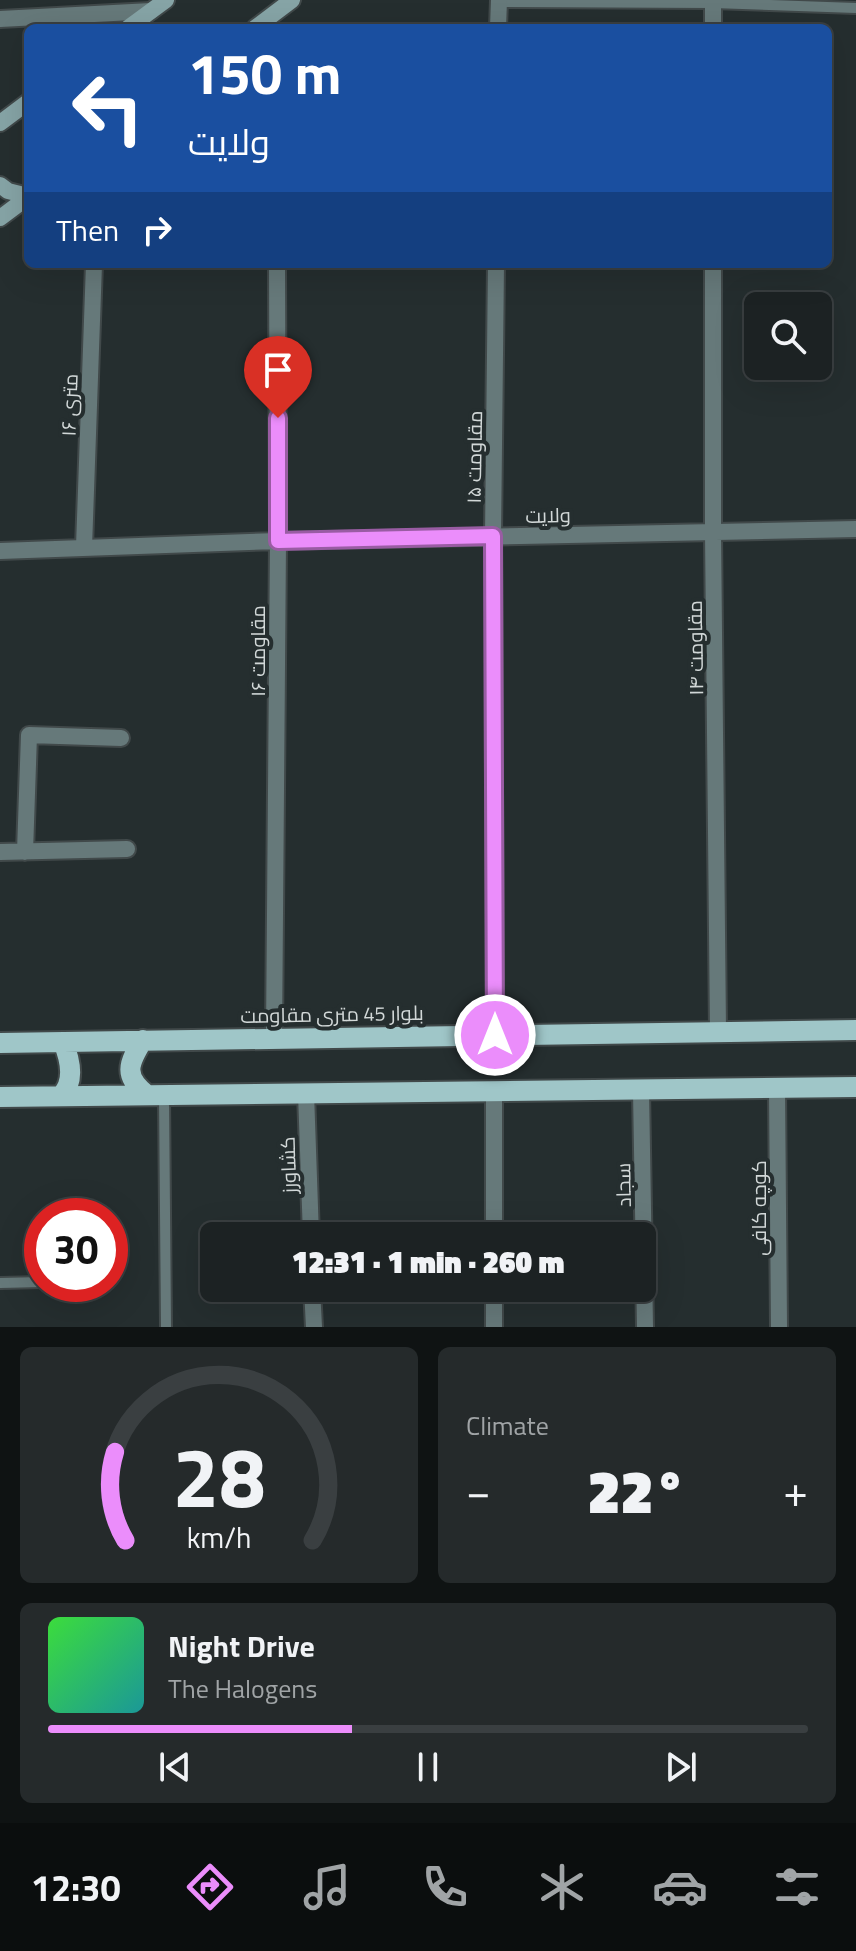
<!DOCTYPE html>
<html lang="en">
<head>
<meta charset="utf-8">
<style>
  body { margin:0; font-family:"Titillium Web",Cairo,sans-serif; background:#252a2b; color:#f1f3f6; height:100vh; display:flex; flex-direction:column; font-size:30px; white-space:nowrap }
  * { box-sizing:border-box; margin:0 }
  p { font-size:26px; color:#a0a4a6 }
  .icon { flex:none; width:44px; height:44px; fill:none; stroke:currentColor; stroke-width:2; stroke-linecap:round; stroke-linejoin:round }
  .map { position:relative; height:1327px; overflow:hidden }
  .drawer { display:flex; flex-direction:column; gap:20px; padding:20px; background:#0f1313; flex:1 }
  .drawer>* { flex:none }
  .banner { position:absolute; left:24px; top:24px; width:808px; height:244px; border-radius:12px; box-shadow:0 8px 32px #0002,0 0 0 2px #3a3f41; background:#1a4fa0; color:#fff; overflow:hidden }
  .buttons { position:absolute; left:744px; top:292px; display:grid; gap:16px }
  .buttons a { display:grid; place-items:center; width:88px; height:88px; border-radius:12px; background:#1c2223; box-shadow:0 8px 32px #0002,0 0 0 2px #3a3f41; font-size:40px }
  .speed { position:absolute; left:24px; top:1198px; display:flex; gap:16px; font-size:40px; font-weight:700; text-align:center }
  .speed>* { display:grid; place-content:center; width:104px; height:104px; border-radius:50%; background:#1c2223; box-shadow:0 8px 32px #0002,0 0 0 2px #3a3f41; line-height:1 }
  .speed .limit { border:12px solid #d22; background:#fff; color:#111 }
  .pin { position:absolute; display:grid; place-items:center; width:68px; height:68px; color:#fff; margin:-82px -34px; border-radius:50% 50% 50% 0; rotate:-45deg; box-shadow:0 0 8px #0007 }
  .pin .icon { rotate:45deg }
  .me { position:absolute; width:88px; margin:-44px; rotate:0deg; stroke-linejoin:round; filter:drop-shadow(0 0 6px #0008) }
  .turn { display:flex; align-items:center; gap:28px; height:168px; padding:0 32px; font-size:36px }
  .turn .icon { width:104px; height:104px; stroke-width:2.5 }
  .turn b { display:block; font-size:56px; line-height:68px }
  .then { display:flex; align-items:center; height:76px; padding:0 32px; background:#0003; gap:16px; font-size:30px }
  .big { font-size:60px; font-weight:800; line-height:1.1 }
  .drawer .tile { flex:1; display:flex; flex-direction:column; justify-content:center; gap:12px; min-width:0; padding:0 28px; border-radius:12px; background:#252a2b }
  .drawer .dial { align-items:center; gap:0 }
  .dial svg { height:208px; overflow:visible; fill:none; stroke:#3a3f41; stroke-width:7; stroke-linecap:round; text-anchor:middle }
  .dial text { fill:#f1f3f6; stroke:none }
  .song { display:flex; align-items:center; gap:24px }
  .cover { width:96px; height:96px; border-radius:12px; background:linear-gradient(135deg,hsl(120 70% 55%),hsl(180 70% 35%)) }
  .played { height:8px; border-radius:4px; background:linear-gradient(90deg,#eb8dfb 40%,#3a3f41 40%) }
  .keys { display:flex; justify-content:space-around; direction:ltr }
  .heat { display:flex; justify-content:space-between; align-items:center; font-size:44px; direction:ltr }
  .drawer .tiles { flex:1; display:grid; gap:20px; grid-template-columns:1fr 1fr }
  .tile:last-child { grid-column:span 2 }
  .trip { position:absolute; left:200px; top:1222px; width:456px; height:80px; border-radius:12px; background:#1c2223; box-shadow:0 8px 32px #0002,0 0 0 2px #3a3f41; font-weight:800; line-height:80px; text-align:center }
  .tab-bar { display:flex; height:128px; justify-content:space-around; align-items:center; background:#0b0e0e; color:#a0a4a6 }
  .tab-bar .icon { width:56px; height:56px }
  .tab-bar .active { color:#eb8dfb }
  .tab-bar b { font-size:36px; color:#f1f3f6 }
  .map>svg:first-child { display:block }
</style>
</head>
<body>
<div class="map">
<svg width="856" height="1327" viewBox="0 0 856 1327">
  <rect width="100%" height="100%" fill="#252e2f"/>
  <g fill="none" stroke-linecap="round" stroke-linejoin="round">
    <g stroke="#41494a" stroke-width="14">
      <path id="service" d="M 499,2 L 713,3 L 856,8
        M 164,1095 L 166,1327
        M 0,1283 L 42,1282"/>
    </g>
    <g stroke="#41494a" stroke-width="20">
      <path id="minor" d="M 713,0 L 713,28
        M 0,19 L 151,11
        M 498,28 L 499,0
        M 713,264 L 713,532 L 718,1032
        M 84,547 L 94,264
        M 0,551 L 278,541 L 856,529
        M 0,852 L 127,849
        M 25,852 L 29,735 L 121,738
        M 495,1035 L 493,536 L 496,264
        M 274,1038 L 278,541 L 277,264
        M 777,1088 L 779,1327
        M 641,1090 L 645,1327
        M 494,1091 L 494,1236
        M 494,1288 L 494,1327"/>
    </g>
    <g stroke="#41494a" stroke-width="20">
      <path id="tertiary" d="M 306,1093 L 311,1236
        M 312,1288 L 314,1327"/>
    </g>
    <g stroke="#41494a" stroke-width="20">
      <path id="secondary" d="M 128,28 L 166,0
        M 255,28 L 292,0
        M 0,123 L 28,102
        M 0,185 L 8,191 L 28,196
        M 0,218 L 28,197"/>
    </g>
    <g stroke="#41494a" stroke-width="24">
      <path id="primary" d="M 143,1040 C 128,1064 123,1076 147,1095
        M 0,1043 L 856,1030
        M 61,1096 C 76,1081 70,1059 63,1042
        M 0,1097 L 856,1087"/>
    </g>
    <use href="#service" stroke="#66797a" stroke-width="10"/>
    <use href="#minor" stroke="#66797a" stroke-width="16"/>
    <use href="#tertiary" stroke="#66797a" stroke-width="16"/>
    <use href="#secondary" stroke="#86a4a6" stroke-width="16"/>
    <use href="#primary" stroke="#9fc6c8" stroke-width="20"/>
  </g>
  <g fill="none" stroke-linecap="round" stroke-linejoin="round">
    <g stroke="#995ca3" stroke-width="20">
      <path id="route" d="M 278,418 L 278,541 L 493,536 L 495,1035"/>
    </g>
    <use href="#route" stroke="#eb8dfb" stroke-width="14"/>
  </g>
  <g text-anchor="middle" dominant-baseline="central" stroke-width="8" stroke-linejoin="round" paint-order="stroke">
    <g font-size="20" fill="#d2d8d8" stroke="#252e2f">
      <text transform="translate(69 405) rotate(-88)">۱۶ متری</text>
      <text transform="translate(474 457) rotate(-89)">مقاومت ۱۵</text>
      <text transform="translate(548 515) rotate(-1)">ولایت</text>
      <text transform="translate(695 648) rotate(-91)">مقاومت ۱۴</text>
      <text transform="translate(257 651) rotate(-90)">مقاومت ۱۶</text>
      <text transform="translate(332 1014) rotate(-1)">بلوار 45 متری مقاومت</text>
      <text transform="translate(288 1165) rotate(-92)">کشاورز</text>
      <text transform="translate(623 1185) rotate(-91)">سجاد</text>
      <text transform="translate(758 1208) rotate(-90)">کوچه کافی</text>
    </g>
  </g>
</svg>
<div class="buttons">
<a><svg class="icon" aria-label="search" viewBox="0 0 24 24"><circle cx="10" cy="10" r="6"/><path d="M15 15l6 6"/></svg></a>
</div>
<div class="speed"><div class="limit">30</div></div>
<div class="pin" style="left:278px;top:418px;background:#d93025"><svg class="icon" aria-label="arrive" viewBox="0 0 24 24"><path d="M6 21V4h12l-3 4 3 4H6"/></svg></div>
<svg class="me" style="left:495px;top:1035px" viewBox="-20 -20 40 40"><circle r="17" fill="#eb8dfb" stroke="#fff" stroke-width="3"/><path d="M0-11L8 9 0 5-8 9z" fill="#fff"/></svg>
<div class="trip">12:31 · 1 min · 260 m</div>
<div class="banner">
<div class="turn"><svg class="icon" aria-label="left" viewBox="0 0 24 24"><path d="M17 20v-9H6M10 6l-5 5 5 5"/></svg><div><b>150 m</b>ولایت</div></div>
<div class="then">Then<svg class="icon" aria-label="right" viewBox="0 0 24 24"><path d="M7 20v-9h11M14 6l5 5-5 5"/></svg></div>
</div>
</div>
<section class="drawer">
<div class="tiles">
<div class="tile dial"><svg viewBox="0 0 100 80">
<path d="M14 69A42 42 0 1 1 86 69"/>
<path d="M14 69A42 42 0 0 1 10 35" stroke="#eb8dfb"/>
<text x="50" y="56" font-size="32" font-weight="700">28</text>
<text x="50" y="72" font-size="11">km/h</text>
</svg></div>
<div class="tile"><p>Climate</p>
<div class="heat"><a>−</a><b class="big">22°</b><a>+</a></div>
</div>
<div class="tile">
<div class="song"><i class="cover"></i><div><b>Night Drive</b><p>The Halogens</p></div></div>
<div class="played"></div>
<div class="keys"><svg class="icon" aria-label="previous" viewBox="0 0 24 24"><path d="M18 5L8 12l10 7zM5 5v14"/></svg><svg class="icon" aria-label="pause" viewBox="0 0 24 24"><path d="M8 5v14M16 5v14"/></svg><svg class="icon" aria-label="next" viewBox="0 0 24 24"><path d="M6 5l10 7-10 7zM19 5v14"/></svg></div>
</div>
</div>
</section>
<nav class="tab-bar">
<b>12:30</b>
<svg class="icon active" aria-label="directions" viewBox="0 0 24 24"><path d="M12 3l9 9-9 9-9-9zM9 14v-3h6M13 9l2 2-2 2"/></svg>
<svg class="icon" aria-label="music" viewBox="0 0 24 24"><path d="M9 18V5l10-2v13"/><circle cx="6" cy="18" r="3"/><circle cx="16" cy="16" r="3"/></svg>
<svg class="icon" aria-label="phone" viewBox="0 0 24 24"><path d="M5 4h4l2 5-3 2q2 4 5 5l2-3 5 2v4C11 20 4 13 5 4z"/></svg>
<svg class="icon" aria-label="climate" viewBox="0 0 24 24"><path d="M12 3v18M4 7l16 10M4 17L20 7"/></svg>
<svg class="icon" aria-label="car" viewBox="0 0 24 24"><path d="M5 17H2v-5l4-1 3-4h7l3 4 3 1v5h-3M9 17h6M6 11h13"/><circle cx="7" cy="17" r="2"/><circle cx="17" cy="17" r="2"/></svg>
<svg class="icon" aria-label="filters" viewBox="0 0 24 24"><path d="M4 7h16M4 17h16"/><circle cx="9" cy="7" r="2"/><circle cx="15" cy="17" r="2"/></svg>
</nav>
</body>
</html>
